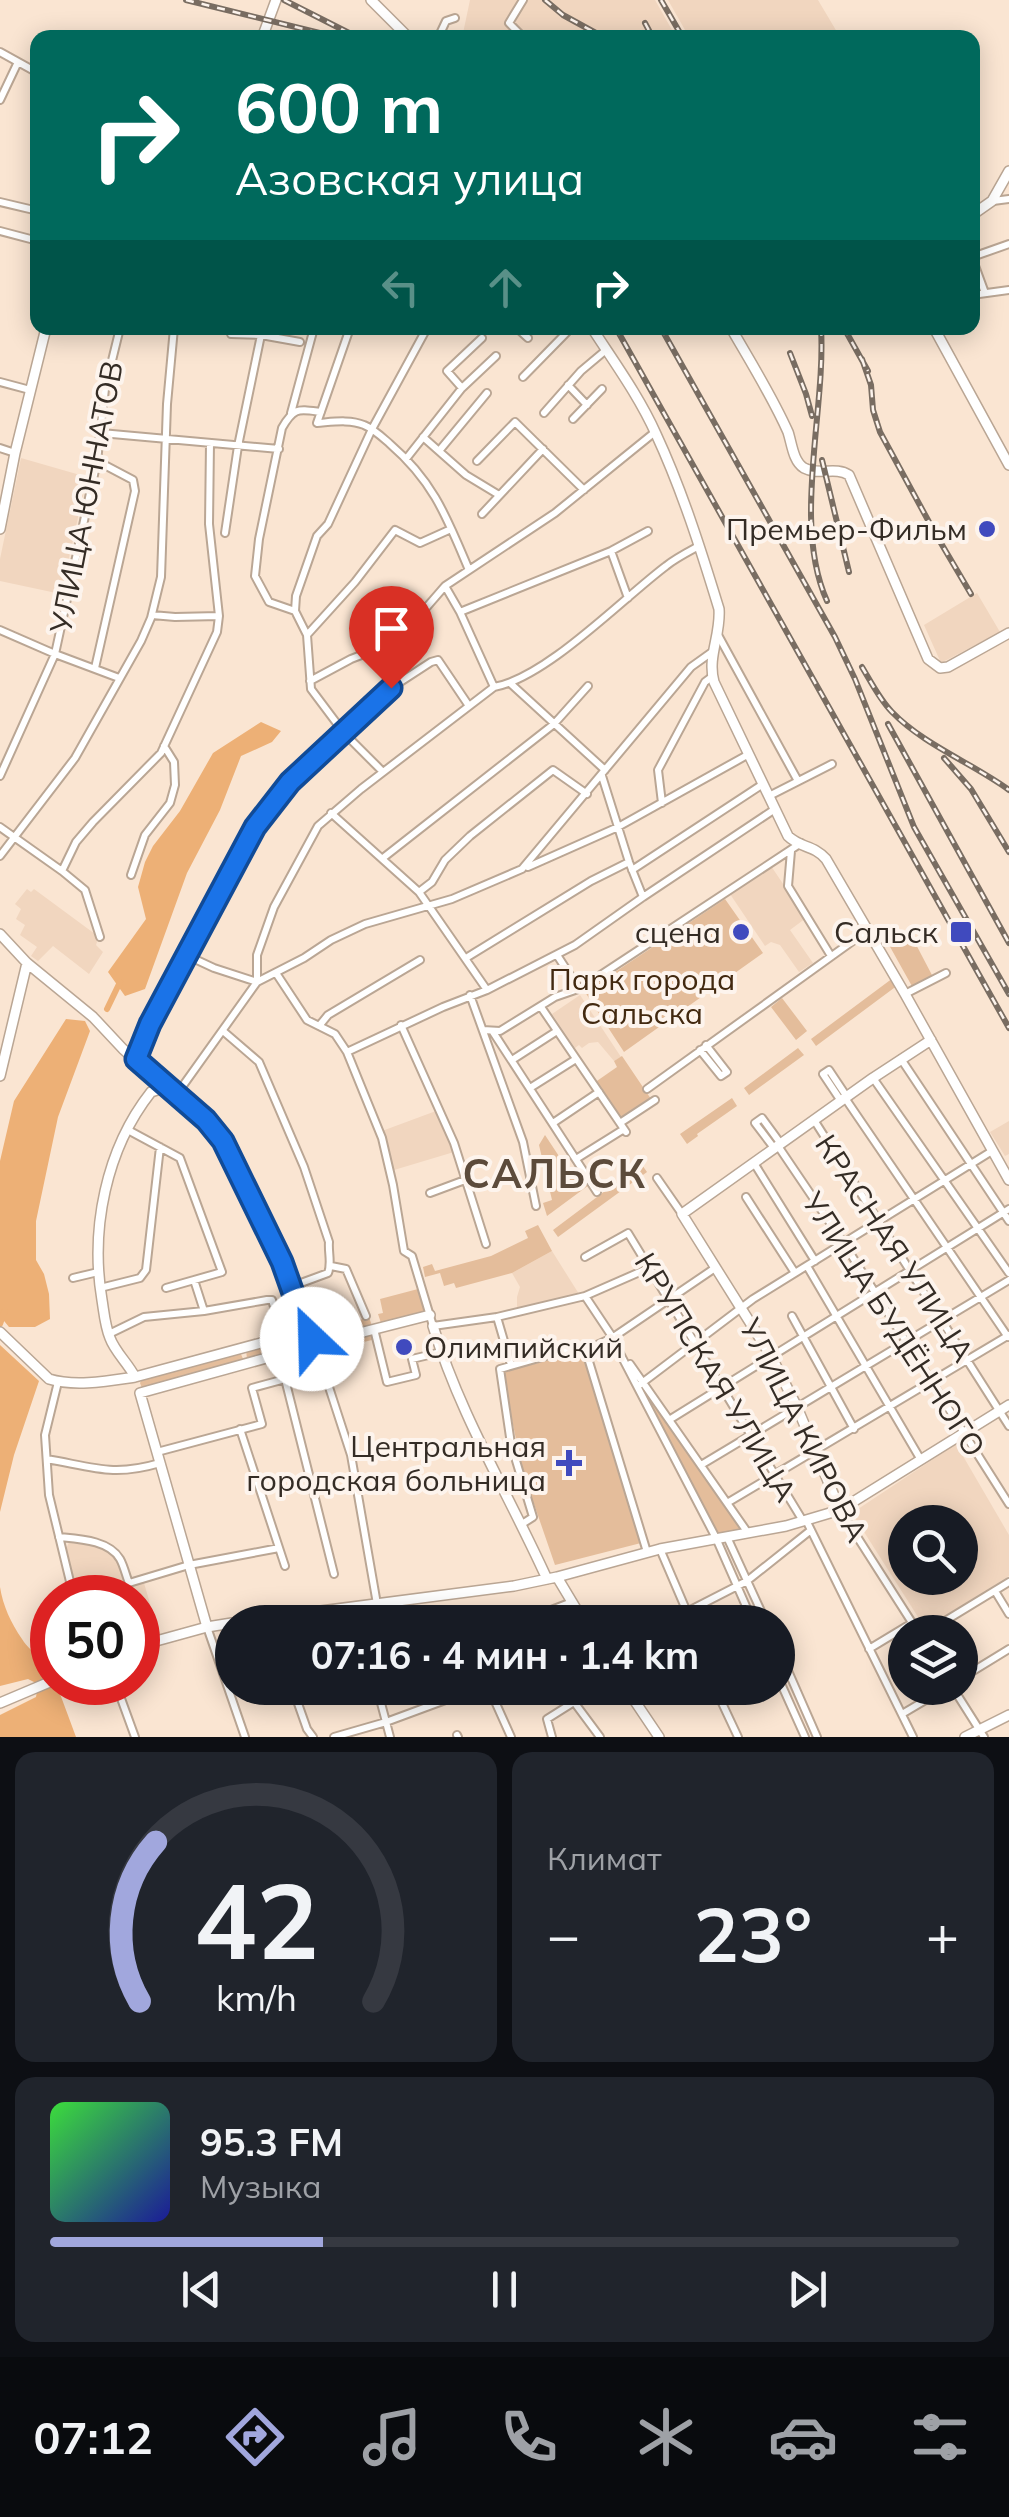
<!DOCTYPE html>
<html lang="ru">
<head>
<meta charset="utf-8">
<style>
  body { margin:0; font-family:Mulish,sans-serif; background:#20242c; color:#f1f3f6; height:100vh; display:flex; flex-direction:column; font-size:38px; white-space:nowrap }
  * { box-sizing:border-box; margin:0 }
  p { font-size:32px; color:#9ea1a6 }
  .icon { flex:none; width:55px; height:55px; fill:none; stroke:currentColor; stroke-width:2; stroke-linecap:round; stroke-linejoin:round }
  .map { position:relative; height:1737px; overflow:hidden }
  .details { display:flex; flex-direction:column; gap:15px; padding:15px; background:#0d0f14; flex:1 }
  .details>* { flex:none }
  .guide { position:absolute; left:30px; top:30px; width:950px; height:305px; border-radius:20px; box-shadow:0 5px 25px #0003; background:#00695c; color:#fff; overflow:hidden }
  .tools { position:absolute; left:888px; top:1505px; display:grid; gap:20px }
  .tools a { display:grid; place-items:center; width:90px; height:90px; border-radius:50%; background:#171b24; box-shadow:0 5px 25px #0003; font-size:50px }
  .speed { position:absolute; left:30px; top:1575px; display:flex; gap:20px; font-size:50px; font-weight:700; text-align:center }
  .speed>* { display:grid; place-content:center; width:130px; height:130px; border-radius:50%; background:#171b24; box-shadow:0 5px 25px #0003; line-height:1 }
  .speed .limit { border:15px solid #d22; background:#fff; color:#111 }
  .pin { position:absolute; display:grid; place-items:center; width:85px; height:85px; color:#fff; margin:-102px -42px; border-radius:50% 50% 50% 0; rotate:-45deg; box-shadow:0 0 10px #0007 }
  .pin .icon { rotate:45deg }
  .me { position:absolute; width:110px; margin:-55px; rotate:336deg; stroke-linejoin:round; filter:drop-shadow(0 0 8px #0008) }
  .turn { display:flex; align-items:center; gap:35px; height:210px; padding:0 40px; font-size:45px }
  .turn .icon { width:130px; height:130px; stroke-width:2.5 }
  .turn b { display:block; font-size:70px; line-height:85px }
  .lanes { display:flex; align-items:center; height:95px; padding:0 40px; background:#0003; justify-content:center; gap:50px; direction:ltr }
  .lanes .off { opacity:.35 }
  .big { font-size:75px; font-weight:700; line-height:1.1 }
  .details .widget { flex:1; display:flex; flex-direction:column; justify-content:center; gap:15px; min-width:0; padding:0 35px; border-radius:20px; background:#20242c }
  .details .dial { align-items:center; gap:0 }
  .dial svg { height:260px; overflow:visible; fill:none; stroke:#363941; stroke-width:7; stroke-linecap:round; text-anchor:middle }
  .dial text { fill:#f1f3f6; stroke:none }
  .song { display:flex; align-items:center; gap:30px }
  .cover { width:120px; height:120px; border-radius:15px; background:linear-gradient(135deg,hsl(120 70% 55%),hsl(240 70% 35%)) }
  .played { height:10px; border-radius:5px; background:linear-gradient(90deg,#a1a7dd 30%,#363941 30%) }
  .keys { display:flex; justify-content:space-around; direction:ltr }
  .heat { display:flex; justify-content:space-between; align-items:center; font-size:55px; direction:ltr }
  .details .tiles { flex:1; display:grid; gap:15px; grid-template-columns:1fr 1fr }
  .widget:last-child { grid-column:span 2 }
  .trip { position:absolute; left:215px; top:1605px; width:580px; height:100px; border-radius:50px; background:#171b24; box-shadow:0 5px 25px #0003; font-weight:700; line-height:100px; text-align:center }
  .menu { display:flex; height:160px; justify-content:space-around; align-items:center; background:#090b0e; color:#9ea1a6 }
  .menu .icon { width:70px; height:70px }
  .menu .selected { color:#a1a7dd }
  .menu b { font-size:45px; color:#f1f3f6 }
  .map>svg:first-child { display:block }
</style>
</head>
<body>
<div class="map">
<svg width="1009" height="1737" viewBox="0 0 1009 1737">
  <rect width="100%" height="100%" fill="#fae5d2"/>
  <path fill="#f1d6bf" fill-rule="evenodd" d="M 470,0 L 655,0 L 676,37 L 462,38 Z
    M 668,0 L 818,0 L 840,37 L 689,37 Z
    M 21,458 L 87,477 L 61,594 L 0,581 L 0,559 Z
    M 977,593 L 1000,632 L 941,663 L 924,625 Z
    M 771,866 L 806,918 L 790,930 L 813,963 L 799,972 L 780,945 L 771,942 L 765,946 L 730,894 Z
    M 27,889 L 31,892 L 34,889 L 95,934 L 97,942 L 96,945 L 103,952 L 89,974 L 53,946 L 38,961 L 31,956 L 37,947 L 20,935 L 25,925 L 16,919 L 21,909 L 15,904 Z
    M 580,995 L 621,1057 L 614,1061 L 598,1042 L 589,1043 L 582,1048 L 579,1045 L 575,1048 L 552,1014 Z
    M 436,1111 L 454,1152 L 394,1170 L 382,1131 Z
    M 1009,1121 L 1009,1154 L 1005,1156 L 990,1132 Z
    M 552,1251 L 579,1294 L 517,1309 L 517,1297 L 520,1287 L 512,1273 Z
    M 956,1444 L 1009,1535 L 1009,1576 L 925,1628 L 852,1513 ZM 905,1522 L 960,1522 L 960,1578 L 905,1578 Z
    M 70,1540 L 106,1549 L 117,1559 L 127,1587 L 144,1583 L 158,1631 L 138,1638 L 138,1598 L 79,1597 L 66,1549 Z"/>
  <path fill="#e4bd9b" d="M 725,899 L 763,953 L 624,1052 L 585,992 Z
    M 910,933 L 933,977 L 913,988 L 889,945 Z
    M 893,978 L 898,985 L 816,1046 L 811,1039 Z
    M 782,998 L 807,1031 L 796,1040 L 771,1007 Z
    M 798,1048 L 804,1055 L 749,1095 L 744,1088 Z
    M 622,1056 L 651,1099 L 619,1121 L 594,1083 L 617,1067 L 614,1061 Z
    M 732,1098 L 737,1106 L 697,1134 L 698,1136 L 687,1144 L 680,1134 Z
    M 545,1135 L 576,1182 L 584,1178 L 589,1185 L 547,1216 L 543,1203 L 552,1200 L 539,1145 Z
    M 640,1162 L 647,1172 L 558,1237 L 553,1230 L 629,1173 L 628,1170 Z
    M 538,1225 L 552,1251 L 512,1273 L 456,1288 L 454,1283 L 444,1286 L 440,1273 L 425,1277 L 423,1267 L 432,1264 L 435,1271 L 491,1256 L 528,1238 L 525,1231 Z
    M 418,1289 L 422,1289 L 426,1311 L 381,1323 L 378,1314 L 383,1313 L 380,1299 Z
    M 369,1317 L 372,1326 L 322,1339 L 321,1332 Z
    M 372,1331 L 376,1339 L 327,1351 L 334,1376 L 330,1377 L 321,1345 Z
    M 298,1336 L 302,1338 L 303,1345 L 247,1359 L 246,1350 Z
    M 240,1352 L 244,1361 L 142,1388 L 140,1383 L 142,1379 Z
    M 582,1352 L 641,1543 L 555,1565 L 534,1504 L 528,1497 L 502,1372 Z
    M 644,1382 L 748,1533 L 716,1538 L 638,1386 Z"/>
  <path fill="#edb076" d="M 261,722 L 281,731 L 272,742 L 241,756 L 220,810 L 187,873 L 145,989 L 125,996 L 108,972 L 146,919 L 138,887 L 145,862 L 153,846 L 180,811 L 213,753 Z
    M 66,1019 L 85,1021 L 90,1031 L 58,1117 L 36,1221 L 36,1260 L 44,1274 L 49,1294 L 50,1319 L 35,1327 L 9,1327 L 0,1316 L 0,1161 L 14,1101 Z
    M 0,1345 L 39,1381 L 14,1455 L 0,1512 Z
    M 0,1587 C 3,1606 11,1623 22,1639 C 32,1656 52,1659 52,1682 L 56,1683 L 76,1737 L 0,1737 L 0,1715 L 36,1697 L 37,1691 L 34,1682 L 28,1679 L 0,1686 Z"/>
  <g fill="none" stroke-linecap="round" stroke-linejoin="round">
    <path stroke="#edb076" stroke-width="6" d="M 107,1009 L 120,982
      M 0,1324 L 5,1310"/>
    <g stroke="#baa694" stroke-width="10">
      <path id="minor" d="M 523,0 L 509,23 L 524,38
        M 438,38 L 446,21 L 455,18
        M 0,52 L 38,73
        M 0,100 L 18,62
        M 993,201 L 1009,199
        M 0,202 L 38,211
        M 0,231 L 38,241
        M 985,293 L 974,263 L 975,256 L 1009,244
        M 972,295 L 1009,290
        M 350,328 L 317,423 C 332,422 350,419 364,425 C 374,429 382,437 390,444 C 434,482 447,518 469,570
        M 517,328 L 528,338
        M 231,334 L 261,335 L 300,342
        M 523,377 L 571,328
        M 0,382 L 30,390
        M 568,385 L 587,405
        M 462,388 L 447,371 L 482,338
        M 291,413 L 314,328
        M 544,413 L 581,371 L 606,350
        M 573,419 L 602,389
        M 101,433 L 279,449
        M 423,437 L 466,475 L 499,495
        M 0,448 L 15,453
        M 439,451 L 487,393
        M 406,459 L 462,388 L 496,356
        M 477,461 L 515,422 L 584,490
        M 482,514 L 543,449
        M 225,533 L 238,446 L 261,335
        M 611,551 L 628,598
        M 445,586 L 460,612 L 494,687
        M 295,611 L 269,602 L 255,576 L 259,539 L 282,428 C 294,407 298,409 321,412
        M 460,612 L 611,551 L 648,531
        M 152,615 L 175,617 L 219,616
        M 0,630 L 55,654 L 119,678
        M 307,635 L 355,582 L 395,530 L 420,543 L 451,529
        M 718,635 L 798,781
        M 95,668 L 135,491 L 133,480 L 97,461
        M 310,681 L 351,659 L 382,647 L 412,624 L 445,586 L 555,513 L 655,432
        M 510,683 L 605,770
        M 383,772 L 344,733 L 311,689 L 307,635 L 295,611 L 296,596 L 317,536 L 328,524 L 372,429 L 427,328
        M 0,776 L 55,654 L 97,461 L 105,389 L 120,328
        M 602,776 L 629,862 L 643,897
        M 769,796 L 832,764
        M 662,803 L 658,770 L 705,682 L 713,676
        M 331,813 L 419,892 L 487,990
        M 0,827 L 62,871 L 85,890 L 100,937
        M 791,851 L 788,886 L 831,956
        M 0,856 L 75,758 L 141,641 L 151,618 L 161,577 L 167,404 L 174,328
        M 383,858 L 554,724 L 588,686
        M 528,867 L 618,827 L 749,754
        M 632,870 L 763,784
        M 62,871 L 76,842 L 93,822 L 161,753 L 217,632 L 219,616 L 209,524 L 210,443
        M 131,875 L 145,835 L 170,803 L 175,785 L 174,762 L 164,746
        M 419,892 L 432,882 L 445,860 L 470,836 L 553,770 L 587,794
        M 186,955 L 214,968 L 257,982
        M 557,955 L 579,989
        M 466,958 L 591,881 L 629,862
        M 276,973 L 307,1020 L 335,1034 L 347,1052 L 382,1138 L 393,1185 L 404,1251 L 412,1256 L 433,1326 L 497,1317 L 585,1296 L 649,1268
        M 257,982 L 304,958 L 331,940 L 365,924 L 452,899 L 522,869 L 691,667 L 712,652
        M 905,994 L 946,973
        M 470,995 L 523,1142 L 536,1206
        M 541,1007 L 626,1132
        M 401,1025 L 454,1143 L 486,1244
        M 319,1026 L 328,1015 L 420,960
        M 483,1030 L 500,1031 L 555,997 L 581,988 L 801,843
        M 223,1031 L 259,1062 L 304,1167 L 329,1242 C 328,1253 332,1263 328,1273 L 290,1287
        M 493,1032 L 597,1192
        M 700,1050 L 721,1076 L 727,1072 L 706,1045
        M 347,1052 L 443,1007 L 487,990 L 575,945 L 643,897 L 775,809
        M 136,1059 L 150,1024 L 186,955 L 255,827 L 270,806 L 291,782 L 391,688 L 431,662 L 438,660 L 469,706
        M 901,1059 L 1009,1221
        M 512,1060 L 557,1031
        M 873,1078 L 1009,1273
        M 530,1088 L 576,1059
        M 647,1089 L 868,930
        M 170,1090 L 182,1087 L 257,982 L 257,955 L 274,907 L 318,826 L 361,789 L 494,687 C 546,678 622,599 666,566 C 676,558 688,552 699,546
        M 171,1091 L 206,1120 L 223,1141 L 282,1262 L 309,1337
        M 845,1098 L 1008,1337
        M 841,1101 L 823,1074 L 829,1070 L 847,1097
        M 814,1120 L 1009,1426
        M 553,1123 L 599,1092
        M 620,1123 L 655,1100
        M 128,1130 L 180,1158 L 222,1272 L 166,1288
        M 778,1146 L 843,1242 L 1009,1504
        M 774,1148 L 755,1123 L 762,1118 L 781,1144
        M 576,1159 L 624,1129
        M 754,1163 L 815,1261
        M 657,1178 L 682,1214
        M 430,1193 L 465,1180
        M 746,1197 L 795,1273
        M 585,1257 L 628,1233 L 803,1521
        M 331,1266 L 346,1269 L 366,1316
        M 807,1266 L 921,1460
        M 73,1278 L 98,1272
        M 194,1280 L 204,1311
        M 100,1288 L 140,1278 L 146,1270 L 160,1147
        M 585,1296 L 615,1341
        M 792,1316 L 854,1429
        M 497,1317 L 511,1365
        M 374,1329 L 387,1382 L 416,1375 L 412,1359 L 441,1352
        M 109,1334 L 144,1317 L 204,1311 L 267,1300 L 272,1300 L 277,1317
        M 612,1338 L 716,1538 L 753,1622
        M 315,1344 L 351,1455 L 377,1604
        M 586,1350 L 612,1338 L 715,1268
        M 630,1364 L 748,1533
        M 58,1382 L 45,1435 L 49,1495 L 74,1598
        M 638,1386 L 753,1299 L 992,1151
        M 669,1420 L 1009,1209
        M 240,1429 L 285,1566
        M 157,1452 L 262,1424 L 252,1388 L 285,1379 L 334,1574
        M 47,1459 C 93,1467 113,1477 160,1463
        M 701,1465 L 1009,1280
        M 727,1503 L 1009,1335
        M 840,1510 L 918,1632
        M 806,1520 L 913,1737
        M 522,1524 L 533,1517 L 511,1444 L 500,1369 L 584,1345 L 647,1552
        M 59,1537 C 79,1539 109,1540 120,1559 C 124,1566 126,1576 129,1583 L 189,1565 L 279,1548
        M 727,1537 L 766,1622
        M 660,1549 L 687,1612
        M 995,1591 L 1009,1614
        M 364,1605 L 366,1622
        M 529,1622 L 546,1612 L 572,1602
        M 667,1622 L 747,1581 L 811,1530
        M 207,1627 L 245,1737
        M 927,1632 L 1009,1582
        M 778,1648 L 817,1737
        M 869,1649 L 912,1623
        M 778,1677 L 805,1737
        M 960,1679 L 1009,1649
        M 115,1682 L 135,1737
        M 282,1688 L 288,1696 L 315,1688
        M 377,1688 L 390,1737
        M 489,1688 L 511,1737
        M 715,1688 L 738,1737
        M 953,1688 L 984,1737
        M 295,1695 L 307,1729 L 313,1737
        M 902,1714 L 946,1688
        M 457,1735 L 458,1737
        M 334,1737 L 386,1722 L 478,1688
        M 552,1737 L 547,1719 L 574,1702 L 600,1737"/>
    </g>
    <g stroke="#baa694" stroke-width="12">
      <path id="major" d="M 371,0 L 409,38
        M 262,38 L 276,0
        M 972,215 L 992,201 L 1009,171
        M 592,328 C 614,362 639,396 656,434 C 682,490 701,550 719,609 C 721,635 707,657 714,682 L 788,836 C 800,848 814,845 826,859 L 905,994 L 1009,1180
        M 731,328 C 750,361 772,396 788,432 C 792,444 793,461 804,468 C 819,476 835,466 849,475 L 928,659 L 940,668 L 948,667 L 1009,633
        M 934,328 L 1009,465
        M 0,529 L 15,453 L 46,328
        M 0,934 L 27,963 L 93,1017 L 123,1049 L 168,1088
        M 0,1076 L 27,963
        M 433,1326 C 460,1415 509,1495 547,1579
        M 0,1332 L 49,1379 C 75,1387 108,1381 135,1377 L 298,1333 L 324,1342
        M 135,1377 C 128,1363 115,1352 110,1338 C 105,1326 104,1312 102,1300 C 90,1229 106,1149 151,1092 L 160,1089 L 170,1090
        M 140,1393 L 324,1342 L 430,1315
        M 140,1393 L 207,1627
        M 840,1510 L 797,1407 L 771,1356 L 682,1214 L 873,1078 L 931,1040
        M 557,1577 L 584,1622
        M 236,1622 L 514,1586 L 557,1577 L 660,1549 L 786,1526 L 840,1510 L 1009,1405
        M 138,1646 L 207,1627 L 232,1623
        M 626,1688 L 659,1737
        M 0,1703 L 52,1681
        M 965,1737 L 1009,1715"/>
    </g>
    <use href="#minor" stroke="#fff" stroke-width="6"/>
    <use href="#major" stroke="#fff" stroke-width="9"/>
    <g stroke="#796d62" stroke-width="6">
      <path id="rail" d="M 186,0 L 340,38
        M 284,0 L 359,38
        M 545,0 L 563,15 L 605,38
        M 661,0 L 683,38
        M 645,23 L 653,38
        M 616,328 L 1009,1028
        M 661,328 L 835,637 L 855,679 L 914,827 L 1009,994
        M 821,328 C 826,411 792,523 827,601
        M 844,328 L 868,371
        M 790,353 L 806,394 L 812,416
        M 862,359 L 871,385 L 873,410 L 880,432 L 935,533 L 971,594
        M 822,460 L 849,572
        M 862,667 C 871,682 880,700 892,712 C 924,745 972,763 1009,790
        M 888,724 L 1009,943
        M 944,758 L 971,789 L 1009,852"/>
    </g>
    <use href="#rail" stroke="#fdf4ed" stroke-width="2.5" stroke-dasharray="8" stroke-linecap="butt"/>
  </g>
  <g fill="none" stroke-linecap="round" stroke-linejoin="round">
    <g stroke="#114b97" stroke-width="25">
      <path id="route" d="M 312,1339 L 309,1338 L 282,1262 L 223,1141 L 206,1120 L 136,1059 L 150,1024 L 255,827 L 290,782 L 391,688"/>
    </g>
    <use href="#route" stroke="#1a73e8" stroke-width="18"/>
  </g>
  <g fill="#404abe" stroke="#fdf4ed" stroke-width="4">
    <circle cx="987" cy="529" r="10"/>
    <circle cx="741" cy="932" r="10"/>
    <rect x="949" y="920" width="24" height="24" rx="5"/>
    <circle cx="404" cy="1347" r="10"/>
    <path d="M564 1448h10v10h10v10h-10v10h-10v-10h-10v-10h10z"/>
  </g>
  <g text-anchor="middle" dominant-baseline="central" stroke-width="8" stroke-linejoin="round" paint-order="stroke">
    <g font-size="30" fill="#342c25" stroke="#fdf4ed">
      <text transform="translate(86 497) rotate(-79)">УЛИЦА ЮННАТОВ</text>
      <text transform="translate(895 1248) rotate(57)">КРАСНАЯ УЛИЦА</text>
      <text transform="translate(894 1324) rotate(57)">УЛИЦА БУДЁННОГО</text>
      <text transform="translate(716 1377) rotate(59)">КРУПСКАЯ УЛИЦА</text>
      <text transform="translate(804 1430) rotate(63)">УЛИЦА КИРОВА</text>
    </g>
    <g font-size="30" fill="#342c25" stroke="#fdf4ed" text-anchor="end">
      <text x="967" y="529">Премьер-Фильм</text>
      <text x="721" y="932">сцена</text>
      <text x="938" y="932">Сальск</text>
      <text x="424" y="1347" text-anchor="start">Олимпийский</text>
      <text x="546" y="1446">Центральная<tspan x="546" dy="34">городская больница</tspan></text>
    </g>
    <g font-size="30" fill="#422910" stroke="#fdf4ed">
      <text x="642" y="979">Парк города<tspan x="642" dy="34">Сальска</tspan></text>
    </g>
    <g font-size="40" font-weight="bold" letter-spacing="2.5" fill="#5c4b3b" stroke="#fdf4ed">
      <text x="555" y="1173">САЛЬСК</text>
    </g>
  </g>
</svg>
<div class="tools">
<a><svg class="icon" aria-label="search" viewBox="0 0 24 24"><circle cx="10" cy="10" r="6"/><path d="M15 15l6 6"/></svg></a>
<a><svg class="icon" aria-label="layers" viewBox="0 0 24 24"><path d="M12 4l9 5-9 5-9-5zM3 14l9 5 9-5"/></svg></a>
</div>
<div class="speed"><div class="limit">50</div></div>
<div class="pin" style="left:391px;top:688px;background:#d93025"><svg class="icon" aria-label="arrive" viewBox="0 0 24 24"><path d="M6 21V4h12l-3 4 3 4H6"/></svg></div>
<svg class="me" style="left:312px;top:1339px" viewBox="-20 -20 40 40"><circle r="19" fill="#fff"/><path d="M0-13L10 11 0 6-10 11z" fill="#1a73e8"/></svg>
<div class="trip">07:16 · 4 мин · 1.4 km</div>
<div class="guide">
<div class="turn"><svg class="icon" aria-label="right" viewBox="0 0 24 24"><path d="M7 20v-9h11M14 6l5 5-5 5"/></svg><div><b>600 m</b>Азовская улица</div></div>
<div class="lanes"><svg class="icon off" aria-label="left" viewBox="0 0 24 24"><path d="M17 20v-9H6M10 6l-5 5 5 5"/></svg><svg class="icon off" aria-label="ahead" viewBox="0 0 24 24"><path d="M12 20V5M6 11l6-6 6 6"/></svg><svg class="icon" aria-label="right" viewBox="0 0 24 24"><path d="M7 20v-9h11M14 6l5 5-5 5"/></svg></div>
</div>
</div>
<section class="details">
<div class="tiles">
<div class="widget dial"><svg viewBox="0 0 100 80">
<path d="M14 69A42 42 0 1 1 86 69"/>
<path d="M14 69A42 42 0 0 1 19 20" stroke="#a1a7dd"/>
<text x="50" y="56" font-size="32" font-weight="700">42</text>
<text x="50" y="72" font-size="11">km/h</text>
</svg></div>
<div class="widget"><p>Климат</p>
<div class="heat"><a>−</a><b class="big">23°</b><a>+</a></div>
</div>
<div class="widget">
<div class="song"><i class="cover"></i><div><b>95.3 FM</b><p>Музыка</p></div></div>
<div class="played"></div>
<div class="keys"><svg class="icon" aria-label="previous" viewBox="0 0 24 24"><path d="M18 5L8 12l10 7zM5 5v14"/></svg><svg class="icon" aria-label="pause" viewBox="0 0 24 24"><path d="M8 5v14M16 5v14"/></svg><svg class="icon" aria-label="next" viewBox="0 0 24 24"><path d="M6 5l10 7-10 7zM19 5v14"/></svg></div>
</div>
</div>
</section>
<nav class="menu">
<b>07:12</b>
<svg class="icon selected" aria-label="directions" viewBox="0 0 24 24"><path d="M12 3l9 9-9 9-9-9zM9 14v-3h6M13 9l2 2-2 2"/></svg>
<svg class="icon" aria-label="music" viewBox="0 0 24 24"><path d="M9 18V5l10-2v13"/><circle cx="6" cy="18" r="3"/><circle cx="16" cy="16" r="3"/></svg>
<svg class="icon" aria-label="phone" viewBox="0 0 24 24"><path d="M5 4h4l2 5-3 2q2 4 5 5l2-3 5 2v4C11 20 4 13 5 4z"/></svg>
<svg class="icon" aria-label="climate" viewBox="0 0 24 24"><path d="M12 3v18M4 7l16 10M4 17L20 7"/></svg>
<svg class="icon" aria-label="car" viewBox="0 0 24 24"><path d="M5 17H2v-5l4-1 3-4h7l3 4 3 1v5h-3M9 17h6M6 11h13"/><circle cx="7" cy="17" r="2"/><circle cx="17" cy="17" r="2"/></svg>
<svg class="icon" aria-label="filters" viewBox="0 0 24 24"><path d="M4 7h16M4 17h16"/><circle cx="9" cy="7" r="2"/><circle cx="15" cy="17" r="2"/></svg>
</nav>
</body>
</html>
